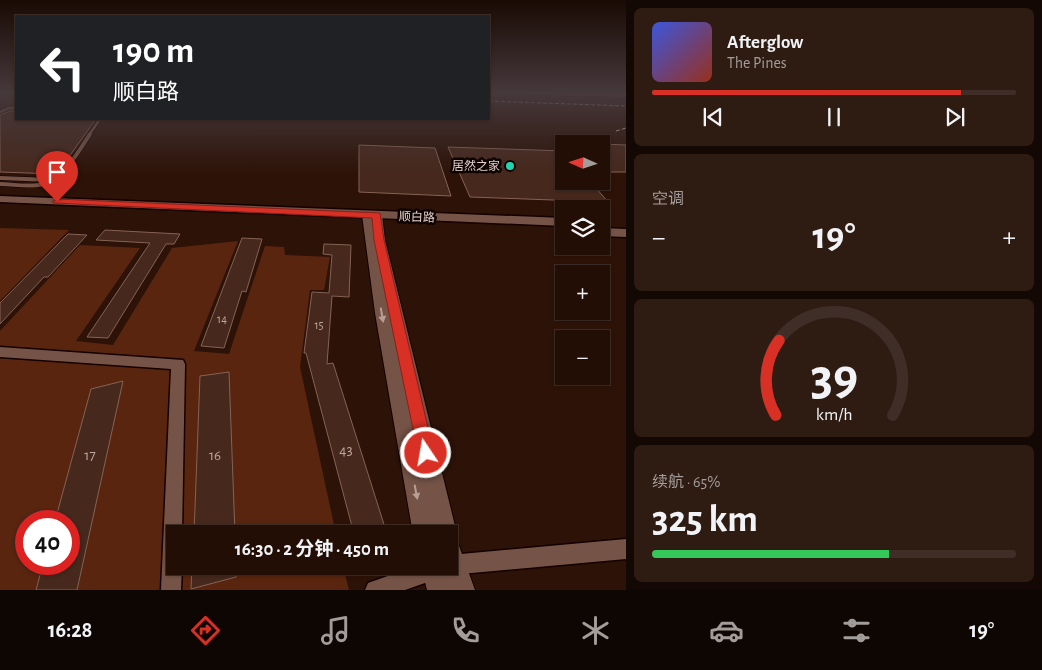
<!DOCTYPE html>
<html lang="zh">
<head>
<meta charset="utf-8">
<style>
  body { margin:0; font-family:"Alegreya Sans","Noto Sans SC",sans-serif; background:#2e1c13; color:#f1f3f6; height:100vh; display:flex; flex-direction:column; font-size:19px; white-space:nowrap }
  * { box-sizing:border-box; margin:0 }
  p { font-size:16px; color:#a29c9a }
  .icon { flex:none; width:28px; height:28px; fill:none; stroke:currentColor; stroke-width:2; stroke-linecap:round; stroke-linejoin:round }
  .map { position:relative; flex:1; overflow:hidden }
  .panel { display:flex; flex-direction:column; gap:8px; padding:8px; background:#130803; width:416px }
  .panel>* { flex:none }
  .top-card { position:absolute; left:15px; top:15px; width:475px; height:105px; border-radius:0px; box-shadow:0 1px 4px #0004,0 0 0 1px #3f2e27; background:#202124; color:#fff; overflow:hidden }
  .needle { width:32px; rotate:273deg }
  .fabs { position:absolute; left:555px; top:135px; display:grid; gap:10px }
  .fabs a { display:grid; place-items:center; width:55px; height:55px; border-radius:0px; background:#220e05; box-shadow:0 1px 4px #0004,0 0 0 1px #3f2e27; font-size:25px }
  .speed { position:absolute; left:15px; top:510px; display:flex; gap:10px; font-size:25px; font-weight:700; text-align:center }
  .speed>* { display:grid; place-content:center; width:65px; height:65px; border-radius:50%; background:#220e05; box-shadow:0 1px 4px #0004,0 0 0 1px #3f2e27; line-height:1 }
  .speed .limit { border:8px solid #d22; background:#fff; color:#111 }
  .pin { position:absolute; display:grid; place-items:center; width:42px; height:42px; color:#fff; margin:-51px -21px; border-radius:50% 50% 50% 0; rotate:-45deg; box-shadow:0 0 5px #0007 }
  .pin .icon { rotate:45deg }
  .me { position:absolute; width:55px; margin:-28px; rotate:348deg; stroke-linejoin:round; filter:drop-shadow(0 0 4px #0008) }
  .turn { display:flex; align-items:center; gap:18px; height:105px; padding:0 15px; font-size:22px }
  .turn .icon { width:65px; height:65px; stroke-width:2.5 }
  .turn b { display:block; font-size:35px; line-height:42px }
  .big { font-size:38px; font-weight:700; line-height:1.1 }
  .panel .tile { flex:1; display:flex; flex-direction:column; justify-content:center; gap:8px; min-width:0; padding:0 18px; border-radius:8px; background:#2e1c13 }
  .panel .dial { align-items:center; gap:0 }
  .dial svg { height:130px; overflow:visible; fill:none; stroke:#3f2e27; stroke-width:7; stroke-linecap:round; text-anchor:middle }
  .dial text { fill:#f1f3f6; stroke:none }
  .song { display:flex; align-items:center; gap:15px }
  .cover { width:60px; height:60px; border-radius:8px; background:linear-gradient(135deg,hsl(230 70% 55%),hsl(10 70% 35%)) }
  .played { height:5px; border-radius:2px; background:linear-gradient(90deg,#d93025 85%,#3f2e27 85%) }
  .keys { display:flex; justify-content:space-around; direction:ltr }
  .heat { display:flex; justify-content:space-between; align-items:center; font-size:28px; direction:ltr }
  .charge { height:8px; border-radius:4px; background:linear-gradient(90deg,#34c759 65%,#3f2e27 0) }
  .trip { position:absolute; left:166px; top:525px; width:292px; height:50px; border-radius:0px; background:#220e05; box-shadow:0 1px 4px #0004,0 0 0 1px #3f2e27; font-weight:700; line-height:50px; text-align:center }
  .menu { display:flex; height:80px; justify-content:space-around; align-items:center; background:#0e0602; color:#a29c9a }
  .menu .icon { width:35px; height:35px }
  .menu .active { color:#d93025 }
  .menu b { font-size:22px; color:#f1f3f6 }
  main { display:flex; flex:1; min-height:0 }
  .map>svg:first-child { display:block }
</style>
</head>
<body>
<main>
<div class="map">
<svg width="626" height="590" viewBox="0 0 626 590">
  <rect width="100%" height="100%" fill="#2d1207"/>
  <path fill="#59250f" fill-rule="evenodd" d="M 0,228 L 69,230 L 0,301 Z
    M 238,241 L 194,351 L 229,354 L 265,246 L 284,247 L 285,255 L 330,257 L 324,290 L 310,290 L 300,367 L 336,534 L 175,534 L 175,566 L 343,566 L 349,590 L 0,590 L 0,331 L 80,245 L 140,248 L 76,341 L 113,345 L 172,248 ZM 26,521 L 69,521 L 69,564 L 26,564 Z"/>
  <path fill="#46281c" stroke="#856355" d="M 10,111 L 16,111 L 16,119 L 96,119 L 61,168 L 54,174 L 0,172 L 0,115 Z
    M 601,144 L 626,145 L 626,172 L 608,172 L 601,176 Z
    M 359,145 L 435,148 L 451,196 L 359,192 Z
    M 448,147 L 564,151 L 564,181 L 590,181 L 608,202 L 470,197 Z
    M 105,230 L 180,234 L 174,244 L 166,244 L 108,338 L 87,337 L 150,243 L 96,240 Z
    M 68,234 L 87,235 L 48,277 L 44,277 L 0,324 L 0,303 Z
    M 242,238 L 262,239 L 246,292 L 242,291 L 224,348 L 201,346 Z
    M 324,244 L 351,245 L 349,297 L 332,296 L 327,364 L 333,363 L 387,534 L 354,534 L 306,353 L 304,353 L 312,292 L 329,293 L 332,255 L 323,254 Z
    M 229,372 L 235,534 L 194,534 L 200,376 Z
    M 123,381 L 77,590 L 36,590 L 43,564 L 69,564 L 69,521 L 55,521 L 91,389 Z
    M 192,566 L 236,566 L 236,577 L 191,589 Z"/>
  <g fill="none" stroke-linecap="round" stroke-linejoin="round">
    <g stroke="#140000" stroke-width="4">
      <path id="service-far1" d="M 0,112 L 9,108 L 16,108
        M 89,135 L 100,119"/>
    </g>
    <g stroke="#140000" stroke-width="5">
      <path id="service" d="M 0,178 L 50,180
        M 0,184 C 14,184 29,188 43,184 C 64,178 79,151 90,134"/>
    </g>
    <g stroke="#140000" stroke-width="3">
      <path id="minor" d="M 0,347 L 183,360 L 185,364 L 182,534 L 175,534 L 175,566 L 182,566 L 181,590 L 161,590 L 171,369 L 0,357 Z
        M 626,539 L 626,559 L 450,575 L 446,573 L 445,576 L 405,590 L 365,590 L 368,583 L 416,566 L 450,566 L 450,555 Z"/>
    </g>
    <g stroke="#140000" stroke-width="2">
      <path id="tertiary" d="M 367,212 L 372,215 L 377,212 L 382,215 L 385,240 L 457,534 L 455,541 L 458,543 L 475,590 L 427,590 L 421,566 L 450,566 L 450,534 L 413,534 L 375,313 L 362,215 Z"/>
    </g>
    <g stroke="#140000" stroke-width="3">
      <path id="secondary" d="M 507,92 L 626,93 L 626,97 L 510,94 Z
        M 0,196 L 564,218 L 564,226 L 0,202 Z
        M 601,228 L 626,229 L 626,237 L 601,236 Z"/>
    </g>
    <use href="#service-far1" stroke="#755447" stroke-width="2.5"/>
    <use href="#service" stroke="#755447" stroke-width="4"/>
    <use href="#minor" fill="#755447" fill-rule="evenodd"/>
    <use href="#tertiary" fill="#755447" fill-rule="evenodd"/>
    <use href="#secondary" fill="#755447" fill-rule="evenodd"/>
    <path stroke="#ccb7af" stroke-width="1" stroke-dasharray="4 2" stroke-linecap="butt" d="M 489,101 L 626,106
      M 616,131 L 626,128"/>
  </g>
  <defs><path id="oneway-solid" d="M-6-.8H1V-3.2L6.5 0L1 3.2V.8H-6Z" transform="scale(1.25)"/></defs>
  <g fill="#b89f96">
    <use href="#oneway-solid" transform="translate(382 315) rotate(80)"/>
    <use href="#oneway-solid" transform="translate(416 492) rotate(79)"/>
  </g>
  <linearGradient id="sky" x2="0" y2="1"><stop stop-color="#190a04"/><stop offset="0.53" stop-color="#46393c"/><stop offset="1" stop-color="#46393c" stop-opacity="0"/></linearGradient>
  <rect width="626" height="175" fill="url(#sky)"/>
  <path fill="#d93025" stroke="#8d1f18" d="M 57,199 L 380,213 L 384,240 L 434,453 L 432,458 L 426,461 L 420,458 L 418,453 L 374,240 L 372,218 L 54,203 L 52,202 Z"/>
  <circle fill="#1fd5b0" stroke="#0d0401" stroke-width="2" cx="510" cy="166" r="5"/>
  <g text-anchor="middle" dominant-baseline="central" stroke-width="5" stroke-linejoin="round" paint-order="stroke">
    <g font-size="12" fill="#e5d1ca" stroke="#0d0401" text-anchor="end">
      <text x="500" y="166">居然之家</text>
    </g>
    <g font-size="12" fill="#e5d1ca" stroke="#0d0401">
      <text transform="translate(417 217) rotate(2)">顺白路</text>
    </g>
    <g font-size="12" fill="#bda79e">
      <text x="222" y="319">14</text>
      <text x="319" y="325">15</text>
    </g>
    <g font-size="15" fill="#bda79e">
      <text x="346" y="450">43</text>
      <text x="90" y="455">17</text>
      <text x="215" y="455">16</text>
    </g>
  </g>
</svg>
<div class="fabs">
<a><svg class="needle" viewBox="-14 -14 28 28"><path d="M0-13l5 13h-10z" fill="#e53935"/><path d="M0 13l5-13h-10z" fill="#a29c9a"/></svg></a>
<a><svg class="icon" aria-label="layers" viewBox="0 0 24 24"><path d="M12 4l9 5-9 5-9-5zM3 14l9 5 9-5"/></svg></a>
<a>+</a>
<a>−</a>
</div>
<div class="speed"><div class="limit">40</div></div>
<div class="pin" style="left:57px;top:202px;background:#d93025"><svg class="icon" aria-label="arrive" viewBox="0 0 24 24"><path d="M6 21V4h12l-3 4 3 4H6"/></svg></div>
<svg class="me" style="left:426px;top:453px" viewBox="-20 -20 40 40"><circle r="17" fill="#d93025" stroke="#fff" stroke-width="3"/><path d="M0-11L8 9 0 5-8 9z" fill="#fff"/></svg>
<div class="trip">16:30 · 2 分钟 · 450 m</div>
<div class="top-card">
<div class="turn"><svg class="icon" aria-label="left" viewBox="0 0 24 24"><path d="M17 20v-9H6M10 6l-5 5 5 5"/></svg><div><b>190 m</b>顺白路</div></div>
</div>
</div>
<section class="panel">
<div class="tile">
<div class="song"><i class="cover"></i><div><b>Afterglow</b><p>The Pines</p></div></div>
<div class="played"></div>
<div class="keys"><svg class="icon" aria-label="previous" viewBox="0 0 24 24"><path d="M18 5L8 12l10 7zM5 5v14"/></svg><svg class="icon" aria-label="pause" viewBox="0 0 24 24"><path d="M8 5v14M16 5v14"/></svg><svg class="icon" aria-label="next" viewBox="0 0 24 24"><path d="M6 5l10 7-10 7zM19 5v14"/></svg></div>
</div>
<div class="tile"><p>空调</p>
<div class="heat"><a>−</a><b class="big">19°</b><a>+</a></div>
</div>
<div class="tile dial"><svg viewBox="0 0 100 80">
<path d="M14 69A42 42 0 1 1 86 69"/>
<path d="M14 69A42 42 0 0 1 16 23" stroke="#d93025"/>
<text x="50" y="56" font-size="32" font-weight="700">39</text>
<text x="50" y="72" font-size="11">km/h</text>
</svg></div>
<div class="tile"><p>续航 · 65%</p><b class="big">325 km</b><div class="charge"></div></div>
</section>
</main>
<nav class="menu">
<b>16:28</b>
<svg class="icon active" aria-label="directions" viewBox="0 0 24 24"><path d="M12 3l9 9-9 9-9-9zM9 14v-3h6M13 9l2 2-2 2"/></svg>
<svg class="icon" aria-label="music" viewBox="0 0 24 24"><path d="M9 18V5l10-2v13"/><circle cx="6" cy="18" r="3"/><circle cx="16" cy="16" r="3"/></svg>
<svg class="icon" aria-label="phone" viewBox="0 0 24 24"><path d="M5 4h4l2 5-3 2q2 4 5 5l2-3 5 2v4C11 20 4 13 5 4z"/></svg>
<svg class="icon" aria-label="climate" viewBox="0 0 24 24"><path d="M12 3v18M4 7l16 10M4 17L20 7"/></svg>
<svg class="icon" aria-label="car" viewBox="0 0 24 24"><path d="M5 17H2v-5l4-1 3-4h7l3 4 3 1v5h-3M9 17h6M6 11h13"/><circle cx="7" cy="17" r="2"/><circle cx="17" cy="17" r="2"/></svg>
<svg class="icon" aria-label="filters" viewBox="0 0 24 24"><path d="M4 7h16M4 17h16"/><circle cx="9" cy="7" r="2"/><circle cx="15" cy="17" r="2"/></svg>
<b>19°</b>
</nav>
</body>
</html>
